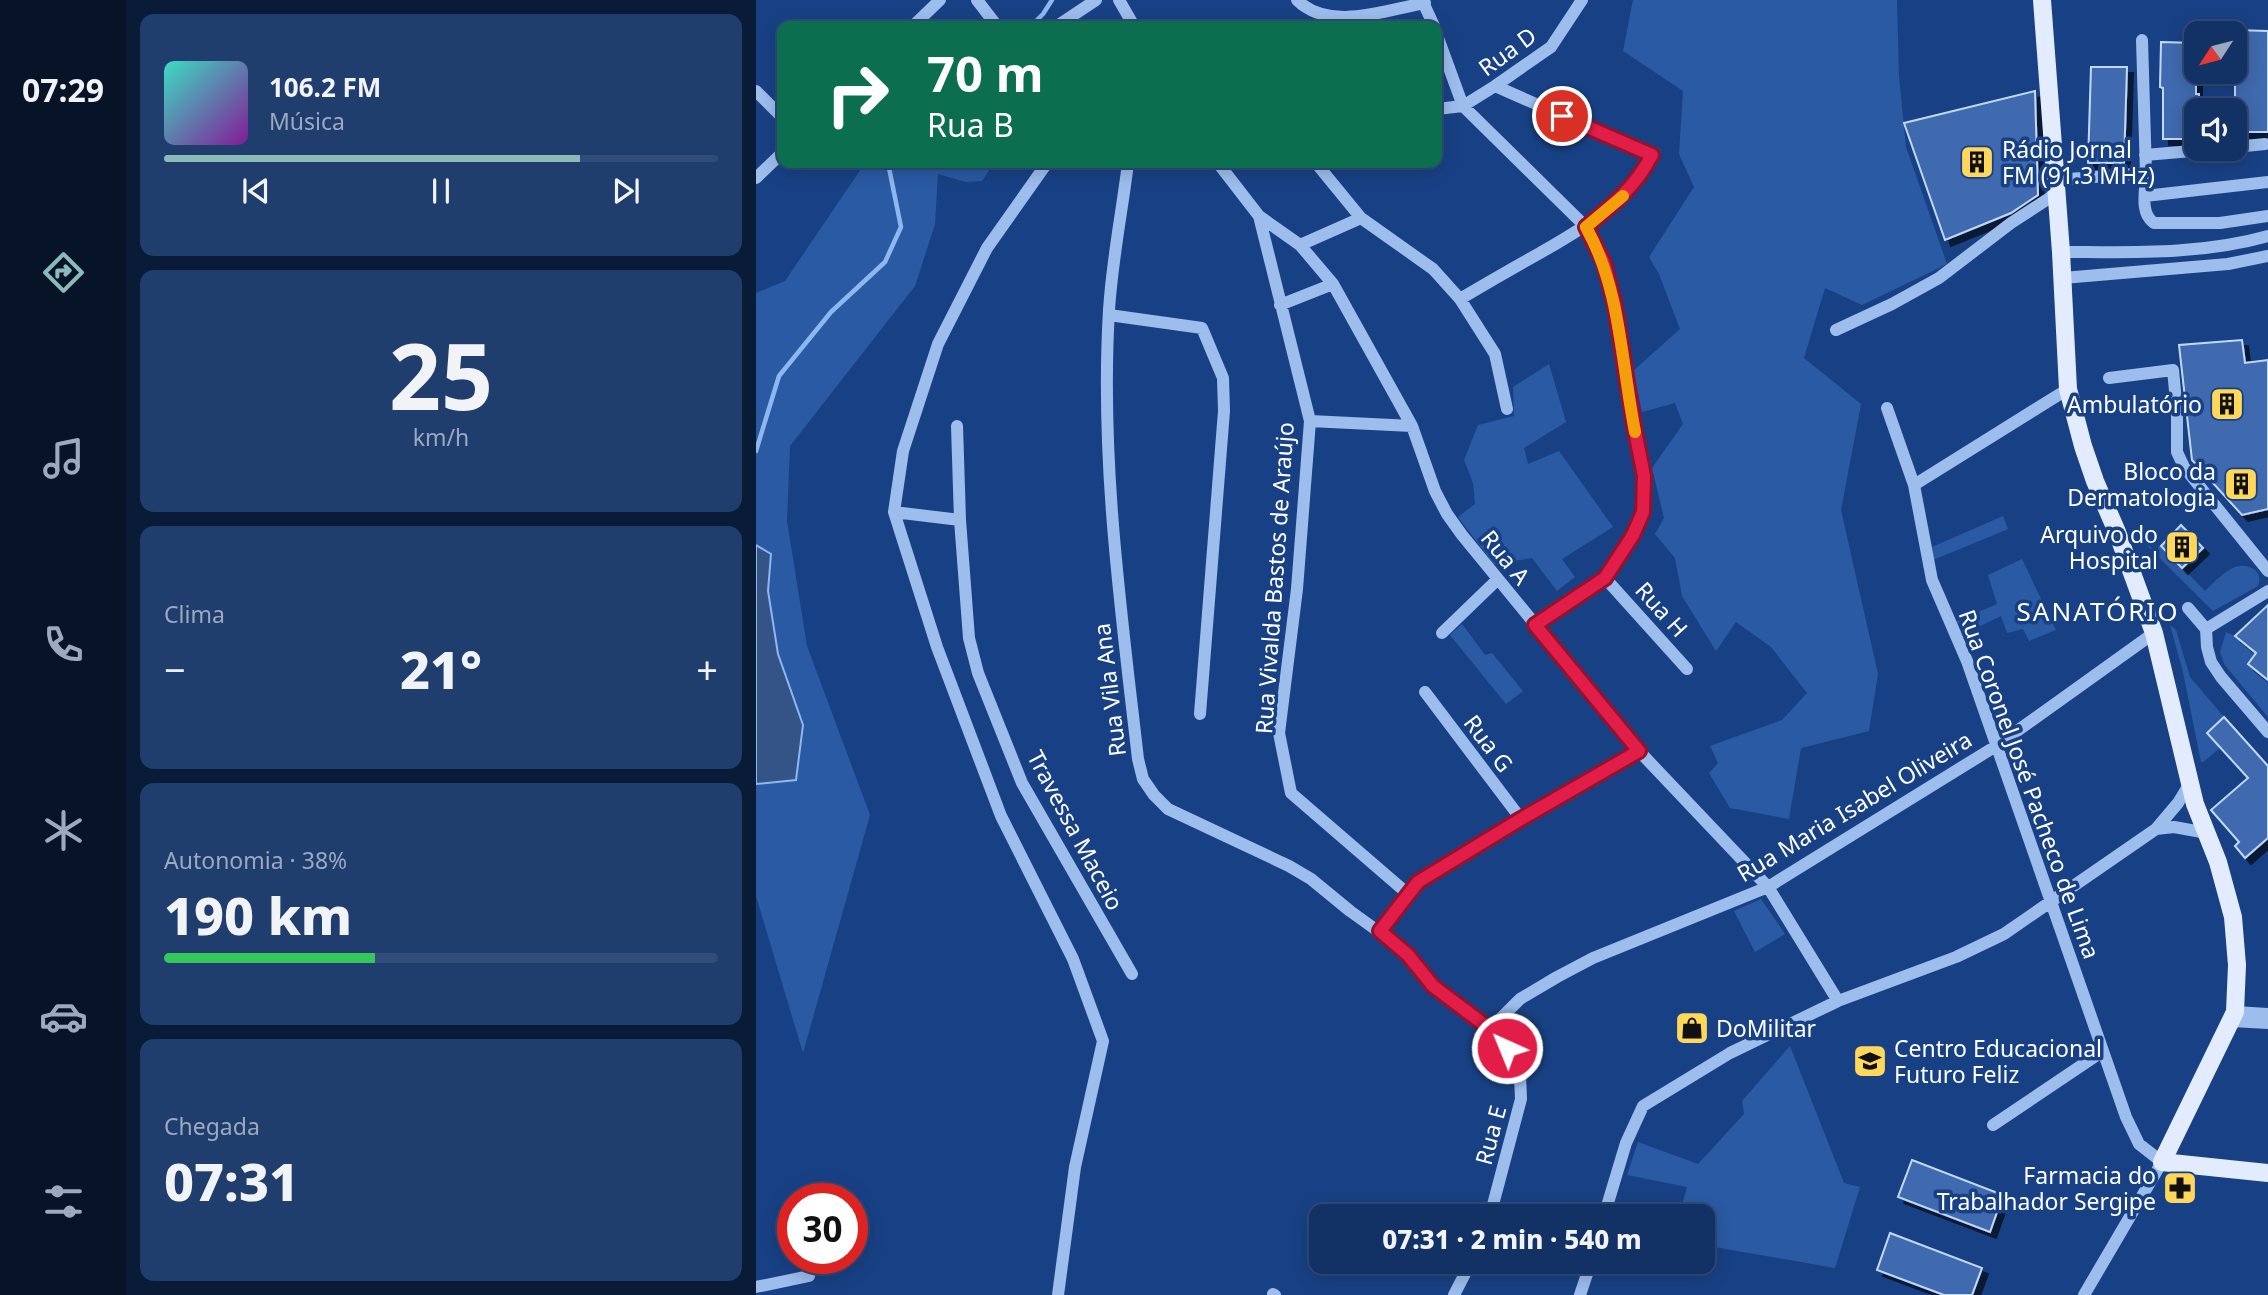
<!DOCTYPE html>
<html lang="pt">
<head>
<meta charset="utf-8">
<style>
  body { margin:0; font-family:"Noto Sans",sans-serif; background:#1f3d6d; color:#f1f3f6; height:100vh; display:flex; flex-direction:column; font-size:26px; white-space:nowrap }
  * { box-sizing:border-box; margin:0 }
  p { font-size:23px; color:#9ca9bf }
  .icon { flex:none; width:38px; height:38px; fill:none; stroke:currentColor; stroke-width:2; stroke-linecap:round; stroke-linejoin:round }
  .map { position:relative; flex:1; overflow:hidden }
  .sheet { display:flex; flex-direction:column; gap:14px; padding:14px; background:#0a1b37; width:630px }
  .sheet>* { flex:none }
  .hud { position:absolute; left:21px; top:21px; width:665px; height:147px; border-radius:14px; box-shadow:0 4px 18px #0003,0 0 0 2px #314c78; background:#0b6e4f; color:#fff; overflow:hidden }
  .needle { width:46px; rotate:234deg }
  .buttons { position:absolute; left:1428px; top:21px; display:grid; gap:14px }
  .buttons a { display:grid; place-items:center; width:63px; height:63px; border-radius:14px; background:#123164; box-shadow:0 4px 18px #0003,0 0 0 2px #314c78; font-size:35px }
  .speed { position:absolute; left:21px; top:1183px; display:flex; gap:14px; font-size:35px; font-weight:700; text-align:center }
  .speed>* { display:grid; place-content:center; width:91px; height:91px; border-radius:50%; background:#123164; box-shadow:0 4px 18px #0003,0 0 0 2px #314c78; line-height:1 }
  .speed .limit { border:10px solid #d22; background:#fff; color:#111 }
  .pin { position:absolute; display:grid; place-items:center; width:60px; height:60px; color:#fff; margin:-30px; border:4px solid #fff; border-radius:50%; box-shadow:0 2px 7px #0007 }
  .me { position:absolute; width:77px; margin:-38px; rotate:316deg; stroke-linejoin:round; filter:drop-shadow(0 0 5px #0008) }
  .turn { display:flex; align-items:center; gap:24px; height:147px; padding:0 35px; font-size:32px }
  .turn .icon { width:91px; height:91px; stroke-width:2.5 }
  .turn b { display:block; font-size:49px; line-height:60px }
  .big { font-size:52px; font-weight:800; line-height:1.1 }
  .sheet .card { flex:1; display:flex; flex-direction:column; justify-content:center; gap:10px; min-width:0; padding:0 24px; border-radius:14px; background:#1f3d6d }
  .sheet .dial { align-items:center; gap:0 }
  .dial b { font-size:91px; line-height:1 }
  .song { display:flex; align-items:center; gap:21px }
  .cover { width:84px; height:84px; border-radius:10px; background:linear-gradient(135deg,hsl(170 70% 55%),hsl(290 70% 35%)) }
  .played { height:7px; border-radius:4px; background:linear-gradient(90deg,#8bbbb9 75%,#314c78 75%) }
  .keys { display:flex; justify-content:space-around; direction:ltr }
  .heat { display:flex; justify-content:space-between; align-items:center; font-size:38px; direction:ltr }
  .charge { height:10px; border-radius:5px; background:linear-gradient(90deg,#34c759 38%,#314c78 0) }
  .trip { position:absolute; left:553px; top:1204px; width:406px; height:70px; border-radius:14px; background:#123164; box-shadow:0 4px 18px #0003,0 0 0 2px #314c78; font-weight:800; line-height:70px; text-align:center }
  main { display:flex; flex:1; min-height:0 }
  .tab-bar { display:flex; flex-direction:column; width:126px; justify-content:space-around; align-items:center; background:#071428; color:#9ca9bf }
  .tab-bar .icon { width:49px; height:49px }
  .tab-bar .selected { color:#8bbbb9 }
  .tab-bar b { font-size:32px; color:#f1f3f6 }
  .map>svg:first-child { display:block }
</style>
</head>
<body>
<main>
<nav class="tab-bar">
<b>07:29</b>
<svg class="icon selected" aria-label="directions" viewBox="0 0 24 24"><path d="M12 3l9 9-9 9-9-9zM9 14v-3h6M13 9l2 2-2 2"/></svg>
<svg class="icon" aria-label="music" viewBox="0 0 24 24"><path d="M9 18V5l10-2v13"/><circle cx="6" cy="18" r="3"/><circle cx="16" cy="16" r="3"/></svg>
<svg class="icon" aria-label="phone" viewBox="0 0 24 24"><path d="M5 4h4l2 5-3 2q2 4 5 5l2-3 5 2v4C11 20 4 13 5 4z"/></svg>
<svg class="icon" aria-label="climate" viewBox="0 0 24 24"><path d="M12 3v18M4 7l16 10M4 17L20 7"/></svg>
<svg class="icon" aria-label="car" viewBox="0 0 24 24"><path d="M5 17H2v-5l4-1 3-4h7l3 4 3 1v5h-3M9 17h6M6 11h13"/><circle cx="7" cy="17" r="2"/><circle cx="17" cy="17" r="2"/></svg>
<svg class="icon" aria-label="filters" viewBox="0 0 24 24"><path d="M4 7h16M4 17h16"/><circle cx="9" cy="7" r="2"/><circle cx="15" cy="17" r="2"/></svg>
</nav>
<section class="sheet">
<div class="card">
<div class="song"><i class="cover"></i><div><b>106.2 FM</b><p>Música</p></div></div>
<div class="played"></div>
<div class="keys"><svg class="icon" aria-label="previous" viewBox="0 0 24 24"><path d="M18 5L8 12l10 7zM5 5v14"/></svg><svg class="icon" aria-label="pause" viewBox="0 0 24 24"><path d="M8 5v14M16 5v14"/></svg><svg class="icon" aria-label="next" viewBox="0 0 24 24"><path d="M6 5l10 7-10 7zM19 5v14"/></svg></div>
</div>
<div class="card dial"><b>25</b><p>km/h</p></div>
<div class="card"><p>Clima</p>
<div class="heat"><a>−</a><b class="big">21°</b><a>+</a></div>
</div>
<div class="card"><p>Autonomia · 38%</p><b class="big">190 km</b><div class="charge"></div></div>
<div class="card"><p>Chegada</p><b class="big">07:31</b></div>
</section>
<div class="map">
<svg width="1512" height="1295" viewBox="0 0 1512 1295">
  <defs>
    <filter id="shadow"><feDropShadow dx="6" dy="6" stdDeviation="0" flood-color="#0009"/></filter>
  </defs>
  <rect width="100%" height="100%" fill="#184185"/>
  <path fill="#2a5aa4" d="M 877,0 L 1141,0 L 1143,76 L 1150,147 L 1191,264 L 1106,305 L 1069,288 L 1048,358 L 1105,404 L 1085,510 L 1122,674 L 1113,731 L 1045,748 L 1033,819 L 974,808 L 953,773 L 962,763 L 954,746 L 1026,720 L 1051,693 L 1015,647 L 980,622 L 960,651 L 926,596 L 919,558 L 899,534 L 908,518 L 896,468 L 927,424 L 919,403 L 886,412 L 877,371 L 924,329 L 903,274 L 893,257 L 938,187 L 923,154 L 927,91 L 867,51 Z
    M 109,163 L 238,163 L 226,181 L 210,182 L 182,174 L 179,224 L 159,286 L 34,446 L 31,521 L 51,646 L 114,815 L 47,1053 L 0,896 L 0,293 L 29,281 Z
    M 793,364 L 810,422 L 768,448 L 772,464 L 803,451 L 857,527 L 806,559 L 819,577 L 801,591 L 776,558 L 738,564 L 702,517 L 719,504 L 717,483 L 708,460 L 722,425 L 758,416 L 757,387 Z
    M 1247,516 L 1252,529 L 1177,560 L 1176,547 Z
    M 1378,533 L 1397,549 L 1405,546 L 1449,591 C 1461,580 1480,556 1499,570 C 1504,574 1504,580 1502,586 L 1457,611 Z
    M 1266,559 L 1300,630 L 1273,641 L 1267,629 L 1251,633 L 1245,616 L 1208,634 L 1201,621 L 1241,604 L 1232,575 Z
    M 706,624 L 729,655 L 736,653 L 767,691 L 750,704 L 694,635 Z
    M 1414,625 L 1420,630 L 1434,677 L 1468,717 L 1451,733 L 1464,748 L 1447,762 L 1445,762 L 1427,672 Z
    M 1470,632 L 1479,636 L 1500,653 L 1492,664 L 1512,680 L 1512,717 L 1468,664 L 1464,652 Z
    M 1005,899 L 1029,934 L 999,952 L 978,911 Z
    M 1034,1046 L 1088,1183 L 1104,1187 L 1079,1268 L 947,1245 L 947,1216 L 923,1216 L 931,1187 L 871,1175 L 882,1142 L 942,1164 L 988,1114 L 986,1101 Z"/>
  <path fill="#345386" stroke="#8fb7ef" stroke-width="2" d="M 0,545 L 15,554 L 12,591 L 22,654 L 47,725 L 40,780 L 0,784 Z"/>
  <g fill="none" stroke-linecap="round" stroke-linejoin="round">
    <path stroke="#8fb7ef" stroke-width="4.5" d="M 275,26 L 287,14 L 296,0
      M 0,451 L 23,376 L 75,312 L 129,262 L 145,227 L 132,163"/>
  </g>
  <path fill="#406baf" stroke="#c2d8f9" stroke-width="2" filter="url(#shadow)" d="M 1479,30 L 1512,31 L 1512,132 L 1479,132 Z
    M 1405,42 L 1440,43 L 1440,94 L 1443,94 L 1443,110 L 1440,110 L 1440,139 L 1407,139 L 1407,88 L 1404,87 Z
    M 1335,67 L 1371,67 L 1368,163 L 1332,163 Z
    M 1279,91 L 1282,195 L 1255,213 L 1189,240 L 1148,123 Z
    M 1486,340 L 1489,363 L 1512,360 L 1512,509 L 1486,515 L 1436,460 L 1423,345 Z
    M 1425,525 L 1447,548 L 1426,568 L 1405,546 Z
    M 1512,605 L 1512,680 L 1492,664 L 1500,653 L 1479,636 Z
    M 1468,717 L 1512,766 L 1512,838 L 1489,858 L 1479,846 L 1483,842 L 1455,810 L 1492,778 L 1451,733 Z
    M 1156,1160 L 1247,1195 L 1234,1232 L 1142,1197 Z
    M 1134,1233 L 1226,1268 L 1216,1295 L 1188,1295 L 1121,1270 Z"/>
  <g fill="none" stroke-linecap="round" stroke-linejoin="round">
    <path stroke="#9dbded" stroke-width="12" d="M 221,0 L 241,26
      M 363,0 L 378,26
      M 541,0 C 573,32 630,10 669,3
      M 666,0 L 678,26
      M 157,26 L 184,0
      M 301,26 L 340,0
      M 681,35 L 707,106 L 830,227 C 844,253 853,277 859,306 L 888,476 L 887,512 L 877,535 L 849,578 L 779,625
      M 0,91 L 26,117
      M 681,109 L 707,106 L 739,86 L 795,47 L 826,0
      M 1479,147 L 1509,144
      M 1389,155 L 1459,149
      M 291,163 L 231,248 L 182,344 L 147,451 L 138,512 L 181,647 L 245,816 L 317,959 L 347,1041 L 319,1167 L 302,1295
      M 372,163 C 366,212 356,261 353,310 C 344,460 365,610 382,759 L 387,779 L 398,795 L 412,809 L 533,866 L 555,879 L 594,911 L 644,947 L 677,986 L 734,1029 L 751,1048 L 764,1076 L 765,1099 L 734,1216
      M 462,163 L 503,216 L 554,421 L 541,589 L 523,733 L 535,793 L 652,894
      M 560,163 L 605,218 L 677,269 L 704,299 L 739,354 L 751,409
      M 1390,173 C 1390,189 1383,213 1398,223 L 1464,223 L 1512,216
      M 0,178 L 26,153
      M 1300,180 L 1390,173 L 1386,40
      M 1389,196 L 1512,182
      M 503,216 L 544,245 L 577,284 L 656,426 L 679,491 L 691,514 L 706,535 L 883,751 L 1012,887 L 1082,1001
      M 544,245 L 605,218
      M 1305,252 C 1374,252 1445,255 1512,236
      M 1307,278 L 1472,264 L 1512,256
      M 704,299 C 731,283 757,268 784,253 C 831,226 870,204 896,155 L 739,86
      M 524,305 L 577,284
      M 353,315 L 446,328 L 467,378 L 468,411 L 444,714
      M 1080,330 L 1136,304 L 1183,278 L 1255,223 L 1301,193
      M 1353,378 L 1417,370 L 1421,412 L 1421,452 L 1428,467 L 1512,571
      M 1131,408 L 1158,485 L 1176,580 L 1211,661 L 1370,1117 L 1383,1144 L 1406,1162 L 1328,1295
      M 554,421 L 656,426
      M 201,426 L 204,520
      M 1158,485 L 1312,389
      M 138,512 L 204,520 L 213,638 L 222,673 L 266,783 L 376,974
      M 849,578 L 931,669
      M 1432,608 L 1450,629 L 1451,647 L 1455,662 L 1465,677 L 1512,732
      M 1450,629 L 1512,591
      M 686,633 L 742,579
      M 669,692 L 765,819
      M 1400,829 L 1418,827 L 1451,833
      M 624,931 L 661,882 L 765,819 L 883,751
      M 1479,1012 L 1512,1014
      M 1476,1021 L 1512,1023
      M 734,1029 L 764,999 L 801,977 L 837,958 L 1012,887 L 1240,746 L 1398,633
      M 1237,1125 L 1347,1051
      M 848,1216 L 870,1143 L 887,1106 L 974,1053 L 1082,1001 L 1200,957 L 1248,934 L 1400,829 L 1422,803 L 1434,783
      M 0,1287 L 53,1276
      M 517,1294 L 519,1295
      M 698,1295 L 715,1262
      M 824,1295 L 835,1262"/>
    <path stroke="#e3ecff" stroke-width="18" d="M 1286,0 L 1305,252 L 1312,389 L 1327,446 L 1339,481 L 1361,532 L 1398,633 L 1439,804 L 1462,862 L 1477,917 L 1481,965 L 1479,1012 L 1406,1162 L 1512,1173"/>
  </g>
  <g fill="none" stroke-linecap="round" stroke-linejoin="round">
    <g stroke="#92132f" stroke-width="18">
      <path id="route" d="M 751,1048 L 734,1029 L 677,986 L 652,955 L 624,931 L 662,882 L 765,819 L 883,751 L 779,625 L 849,578 L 877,535 L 887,512 L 888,476 L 878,426 L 859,306 L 848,263 L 830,227 C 858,204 879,187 896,155 L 806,116"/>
    </g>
    <use href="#route" stroke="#e11d48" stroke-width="12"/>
    <path stroke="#f59e0b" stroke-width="12" d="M 867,196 L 830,227 C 865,290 865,362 879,432"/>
  </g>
  <defs>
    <g id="building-square" transform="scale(1.75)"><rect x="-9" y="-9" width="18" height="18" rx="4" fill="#ffd859" stroke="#184185"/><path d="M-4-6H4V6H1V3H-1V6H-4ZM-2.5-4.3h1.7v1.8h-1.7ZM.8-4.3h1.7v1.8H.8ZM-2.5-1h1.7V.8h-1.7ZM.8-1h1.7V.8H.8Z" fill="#111"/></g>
    <g id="shop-square" transform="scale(1.75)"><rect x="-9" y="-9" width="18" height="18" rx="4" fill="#ffd859" stroke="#184185"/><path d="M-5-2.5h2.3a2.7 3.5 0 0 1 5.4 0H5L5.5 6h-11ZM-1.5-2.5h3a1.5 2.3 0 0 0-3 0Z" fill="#111"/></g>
    <g id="school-square" transform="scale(1.75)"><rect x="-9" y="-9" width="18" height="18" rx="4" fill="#ffd859" stroke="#184185"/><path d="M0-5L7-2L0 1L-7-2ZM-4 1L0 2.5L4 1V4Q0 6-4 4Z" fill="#111"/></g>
    <g id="pharmacy-square" transform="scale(1.75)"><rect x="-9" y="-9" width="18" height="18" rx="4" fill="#ffd859" stroke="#184185"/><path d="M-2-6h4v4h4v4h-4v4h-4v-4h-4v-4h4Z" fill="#111"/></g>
  </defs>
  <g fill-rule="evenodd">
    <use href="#building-square" x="1221" y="162"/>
    <use href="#building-square" x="1471" y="404"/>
    <use href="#building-square" x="1485" y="484"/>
    <use href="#building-square" x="1426" y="547"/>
    <use href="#shop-square" x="936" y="1028"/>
    <use href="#school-square" x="1114" y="1061"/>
    <use href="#pharmacy-square" x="1424" y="1188"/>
  </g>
  <g text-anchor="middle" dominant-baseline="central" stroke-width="7" stroke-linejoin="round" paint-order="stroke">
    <g font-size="23" fill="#fff" stroke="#184185">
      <text transform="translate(751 51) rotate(-36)">Rua D</text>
      <text transform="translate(750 557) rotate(51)">Rua A</text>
      <text transform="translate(518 578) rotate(-86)">Rua Vivalda Bastos de Araújo</text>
      <text transform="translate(906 609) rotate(48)">Rua H</text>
      <text transform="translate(353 690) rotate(-97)">Rua Vila Ana</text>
      <text transform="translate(733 743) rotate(53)">Rua G</text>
      <text transform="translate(1274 784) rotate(70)">Rua Coronel José Pacheco de Lima</text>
      <text transform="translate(1098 806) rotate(-31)">Rua Maria Isabel Oliveira</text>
      <text transform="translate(320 830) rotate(62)">Travessa Maceio</text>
      <text transform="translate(734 1135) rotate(-75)">Rua E</text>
    </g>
    <g font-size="23" fill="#fff" stroke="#184185" text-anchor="end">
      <text x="1246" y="149" text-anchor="start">Rádio Jornal<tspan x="1246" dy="26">FM (91.3 MHz)</tspan></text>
      <text x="1446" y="404">Ambulatório</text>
      <text x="1460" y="471">Bloco da<tspan x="1460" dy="26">Dermatologia</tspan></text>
      <text x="1402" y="534">Arquivo do<tspan x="1402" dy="26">Hospital</tspan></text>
      <text x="960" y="1028" text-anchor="start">DoMilitar</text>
      <text x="1138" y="1048" text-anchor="start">Centro Educacional<tspan x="1138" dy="26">Futuro Feliz</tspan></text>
      <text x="1400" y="1175">Farmacia do<tspan x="1400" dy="26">Trabalhador Sergipe</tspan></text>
    </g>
    <g font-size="26" letter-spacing="2" fill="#fff" stroke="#184185">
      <text x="1342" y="611">SANATÓRIO</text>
    </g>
  </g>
</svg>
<div class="buttons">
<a><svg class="needle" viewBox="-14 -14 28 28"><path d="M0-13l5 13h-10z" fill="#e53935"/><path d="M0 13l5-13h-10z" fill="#9ca9bf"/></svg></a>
<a><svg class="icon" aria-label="sound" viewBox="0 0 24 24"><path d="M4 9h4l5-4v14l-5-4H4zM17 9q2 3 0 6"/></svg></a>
</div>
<div class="speed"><div class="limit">30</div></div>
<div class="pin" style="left:806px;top:116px;background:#d93025"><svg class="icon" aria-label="arrive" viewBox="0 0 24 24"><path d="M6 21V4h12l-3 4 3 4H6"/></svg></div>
<svg class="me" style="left:751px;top:1048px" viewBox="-20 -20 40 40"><circle r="17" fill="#e11d48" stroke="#fff" stroke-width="3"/><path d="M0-11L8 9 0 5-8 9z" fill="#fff"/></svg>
<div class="trip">07:31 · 2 min · 540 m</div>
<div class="hud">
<div class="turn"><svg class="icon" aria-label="right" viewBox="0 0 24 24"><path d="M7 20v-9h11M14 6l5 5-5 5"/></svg><div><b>70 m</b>Rua B</div></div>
</div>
</div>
</main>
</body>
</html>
